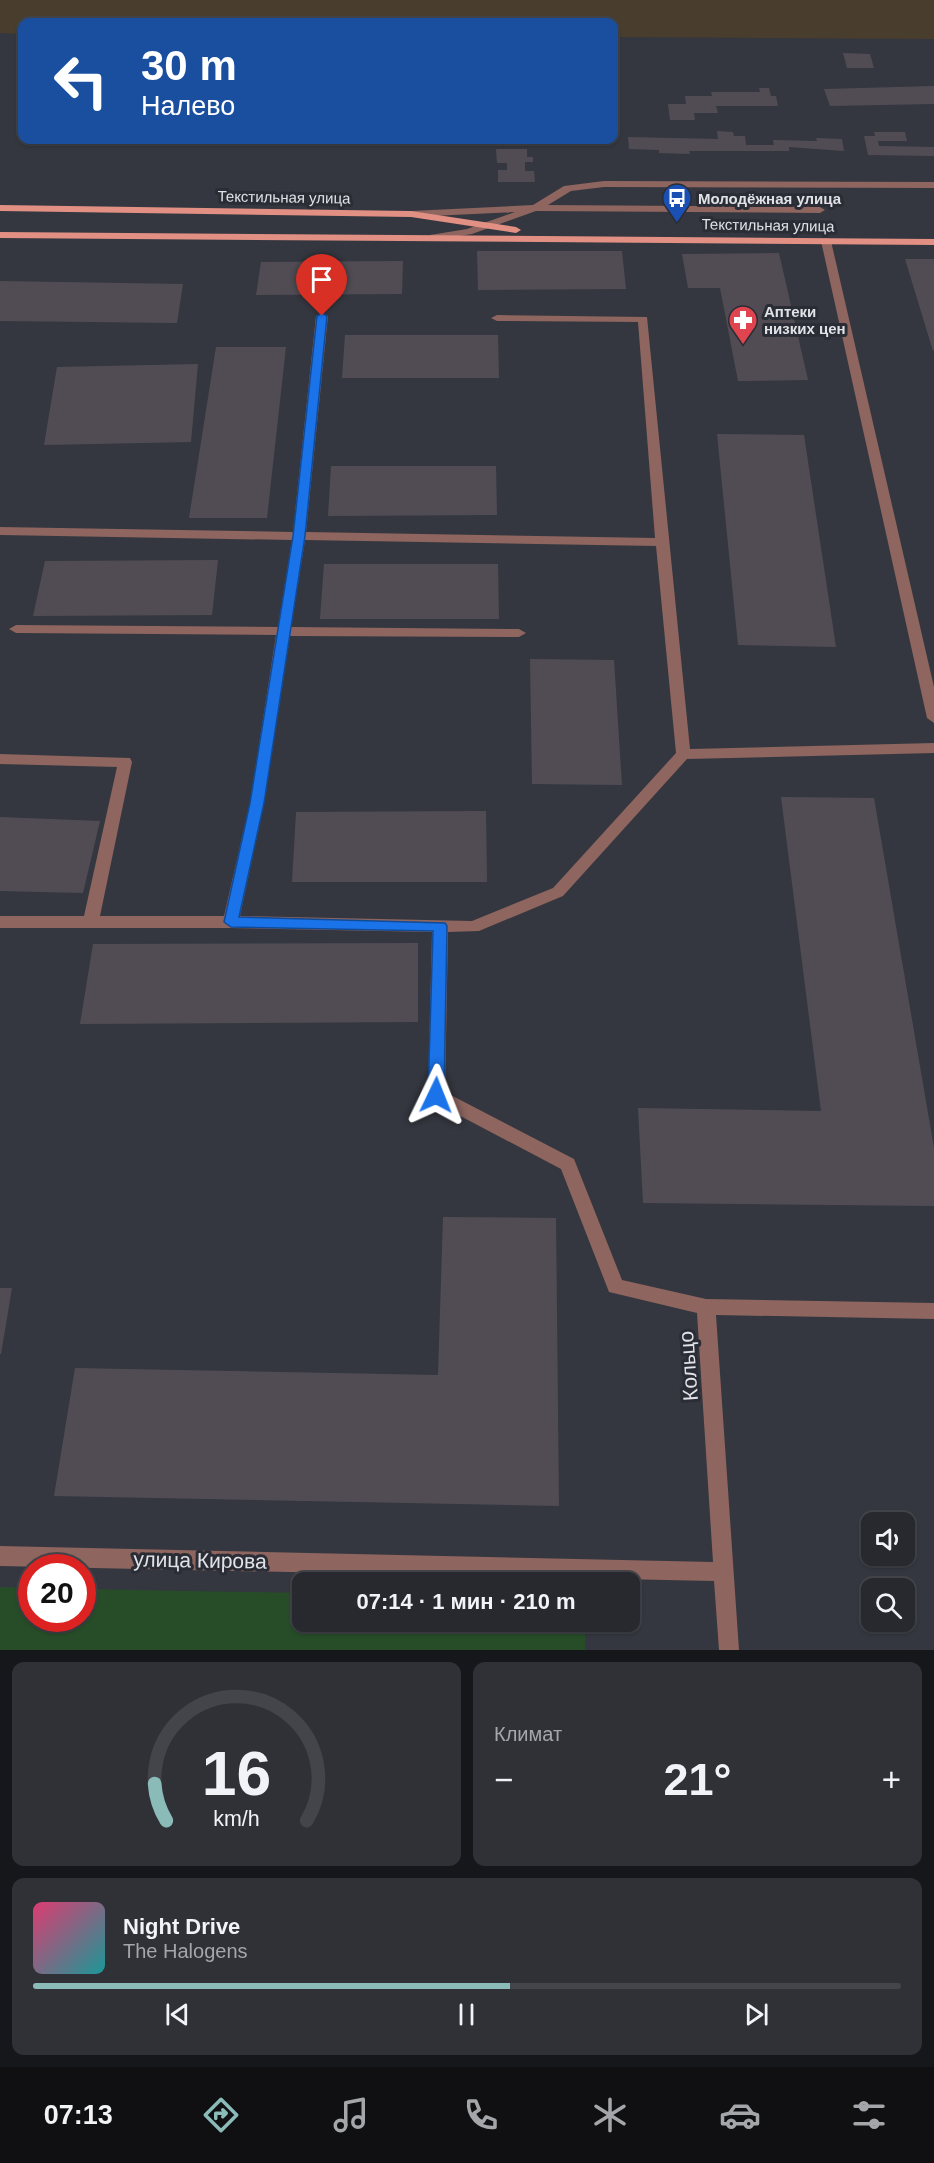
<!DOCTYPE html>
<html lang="ru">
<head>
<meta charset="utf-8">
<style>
  body { margin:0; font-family:Helvetica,sans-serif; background:#2f3137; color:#f1f3f6; height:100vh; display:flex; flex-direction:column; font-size:22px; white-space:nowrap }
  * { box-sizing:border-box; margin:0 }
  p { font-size:20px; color:#a4a6aa }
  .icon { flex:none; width:33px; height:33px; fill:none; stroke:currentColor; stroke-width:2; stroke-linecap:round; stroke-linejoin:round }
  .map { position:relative; height:1650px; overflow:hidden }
  .side { display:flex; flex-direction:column; gap:12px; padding:12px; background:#15171a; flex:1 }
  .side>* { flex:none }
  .guide { position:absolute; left:18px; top:18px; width:600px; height:126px; border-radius:12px; box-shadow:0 2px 4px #0004,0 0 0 2px #43454b; background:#1a4fa0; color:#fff; overflow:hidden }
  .buttons { position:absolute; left:861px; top:1512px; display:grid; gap:12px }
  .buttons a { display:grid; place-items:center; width:54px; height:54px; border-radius:12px; background:#27292f; box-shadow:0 2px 4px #0004,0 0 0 2px #43454b; font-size:30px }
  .speed { position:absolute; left:18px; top:1554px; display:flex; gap:12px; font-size:30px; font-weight:700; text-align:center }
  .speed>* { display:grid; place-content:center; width:78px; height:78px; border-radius:50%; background:#27292f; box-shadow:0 2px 4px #0004,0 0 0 2px #43454b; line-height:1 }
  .speed .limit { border:9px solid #d22; background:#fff; color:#111 }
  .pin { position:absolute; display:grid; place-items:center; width:51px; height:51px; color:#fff; margin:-62px -26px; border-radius:50% 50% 50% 0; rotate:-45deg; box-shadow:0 0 6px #0007 }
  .pin .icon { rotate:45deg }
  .me { position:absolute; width:66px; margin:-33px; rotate:2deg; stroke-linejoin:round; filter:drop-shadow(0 0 4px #0008) }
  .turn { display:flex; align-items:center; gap:21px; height:126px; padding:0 24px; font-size:27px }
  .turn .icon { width:78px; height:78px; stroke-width:2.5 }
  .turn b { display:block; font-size:42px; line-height:51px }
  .big { font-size:45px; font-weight:800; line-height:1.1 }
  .side .card { flex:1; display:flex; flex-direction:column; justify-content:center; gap:9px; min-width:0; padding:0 21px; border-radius:12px; background:#2f3137 }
  .side .dial { align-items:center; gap:0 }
  .dial svg { height:156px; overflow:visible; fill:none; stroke:#43454b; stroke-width:7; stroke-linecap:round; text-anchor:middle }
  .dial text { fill:#f1f3f6; stroke:none }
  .song { display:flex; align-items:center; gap:18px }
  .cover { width:72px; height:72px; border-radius:9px; background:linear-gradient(135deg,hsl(340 70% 55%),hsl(180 70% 35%)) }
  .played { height:6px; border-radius:3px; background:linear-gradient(90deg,#8bbbb9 55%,#43454b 55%) }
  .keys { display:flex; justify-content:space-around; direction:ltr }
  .heat { display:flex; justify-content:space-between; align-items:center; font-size:33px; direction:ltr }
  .side .tiles { flex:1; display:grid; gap:12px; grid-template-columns:1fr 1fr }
  .card:last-child { grid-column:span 2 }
  .trip { position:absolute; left:292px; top:1572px; width:348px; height:60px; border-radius:12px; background:#27292f; box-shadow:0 2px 4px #0004,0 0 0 2px #43454b; font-weight:800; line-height:60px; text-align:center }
  .tabs { display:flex; height:96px; justify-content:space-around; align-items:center; background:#101013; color:#a4a6aa }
  .tabs .icon { width:42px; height:42px }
  .tabs .selected { color:#8bbbb9 }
  .tabs b { font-size:27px; color:#f1f3f6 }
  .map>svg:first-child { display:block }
</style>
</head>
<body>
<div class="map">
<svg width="934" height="1650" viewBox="0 0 934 1650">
  <rect width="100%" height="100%" fill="#34373f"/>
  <path fill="#493d2d" d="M 0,0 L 934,0 L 934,39 L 614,37 L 614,22 L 22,22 L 22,34 L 0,33 Z"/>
  <path fill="#274d28" d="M 0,1587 L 31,1588 L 32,1618 L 82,1618 L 83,1589 L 303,1593 L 303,1622 L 585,1622 L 585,1650 L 0,1650 Z"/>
  <path fill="#514c54" d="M 843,53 L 870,54 L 874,68 L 847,68 Z
    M 934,86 L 934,104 L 830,106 L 824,89 Z
    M 759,88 L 769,88 L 771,96 L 776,96 L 778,106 L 716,106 L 718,113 L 694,113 L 695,120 L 670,120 L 668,104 L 686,104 L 685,96 L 712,96 L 711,92 L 760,92 Z
    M 717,131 L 733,132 L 734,136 L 745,136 L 746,145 L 774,145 L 773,140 L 817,141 L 816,138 L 842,139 L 844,151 L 789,147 L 789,151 L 689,151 L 690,154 L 659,153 L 659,150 L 629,149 L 628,137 L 718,139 Z
    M 874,132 L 905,132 L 907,141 L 878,141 L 879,146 L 934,147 L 934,156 L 868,155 L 864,136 L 875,136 Z
    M 559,140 L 613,140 L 613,142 L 559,142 Z
    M 496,149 L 527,149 L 527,157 L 533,157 L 533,162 L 525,162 L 525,171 L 534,171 L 535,182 L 498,182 L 498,170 L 507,170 L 507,163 L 497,163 Z
    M 477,251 L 622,251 L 626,289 L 478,290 Z
    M 779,253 L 808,380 L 738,381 L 720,288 L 688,288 L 682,254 Z
    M 905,259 L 934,259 L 934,350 L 933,351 Z
    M 403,261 L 402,294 L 256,295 L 261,262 Z
    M 0,281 L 183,284 L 177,323 L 0,321 Z
    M 345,335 L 498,335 L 499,378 L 342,378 Z
    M 216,347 L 286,347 L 267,518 L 189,518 Z
    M 198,364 L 191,442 L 44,445 L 57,367 Z
    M 717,434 L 804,435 L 836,647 L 738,645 Z
    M 331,466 L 496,466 L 497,515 L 328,516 Z
    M 218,560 L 212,615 L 33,616 L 45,561 Z
    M 324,564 L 498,564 L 499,619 L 320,619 Z
    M 530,659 L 614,660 L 622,785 L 532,784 Z
    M 781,797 L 874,798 L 934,1148 L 934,1206 L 643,1203 L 638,1108 L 821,1111 Z
    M 486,811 L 487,882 L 292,882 L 296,812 Z
    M 0,817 L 100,821 L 83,893 L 0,891 Z
    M 418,943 L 418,1022 L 80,1024 L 93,944 Z
    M 443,1217 L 556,1218 L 559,1506 L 54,1496 L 75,1368 L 438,1375 Z
    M 0,1288 L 12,1288 L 1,1354 L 0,1354 Z"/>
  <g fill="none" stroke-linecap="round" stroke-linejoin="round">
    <path fill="#8e655f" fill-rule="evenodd" d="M 604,181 L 934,182 L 934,188 L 604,187 L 571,191 L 548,205 L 820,207 L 825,210 L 820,213 L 536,211 L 472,234 L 434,240 L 430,239 L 430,235 L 467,229 L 515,212 L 411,217 L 406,214 L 411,211 L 533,205 L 564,186 Z
      M 826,238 L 831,241 L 934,687 L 934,723 L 927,718 L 821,241 Z
      M 322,313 L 328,316 L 306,532 L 655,538 L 638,322 L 497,321 L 491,318 L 497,315 L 647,317 L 690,749 L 934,743 L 934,753 L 687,759 L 563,896 L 479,931 L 448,932 L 445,1092 L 574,1159 L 622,1280 L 706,1299 L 934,1303 L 934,1319 L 716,1315 L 739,1650 L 719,1650 L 714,1581 L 0,1566 L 0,1546 L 713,1562 L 697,1313 L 609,1292 L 561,1169 L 430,1100 L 428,1095 L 432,932 L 231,928 L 0,928 L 0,916 L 84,916 L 117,767 L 0,764 L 0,754 L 130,758 L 132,762 L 100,916 L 224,916 L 250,803 L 276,635 L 16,633 L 9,629 L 16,625 L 278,627 L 292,540 L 0,535 L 0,527 L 293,532 L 316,316 ZM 305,540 L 656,546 L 676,753 L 553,888 L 472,921 L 240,916 L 264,803 L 290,636 L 519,637 L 526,633 L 519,629 L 291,627 Z"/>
    <path fill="#e29084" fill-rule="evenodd" d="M 0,205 L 411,211 L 516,227 L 521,230 L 516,233 L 411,217 L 0,211 Z
      M 0,232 L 934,239 L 934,245 L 0,238 Z"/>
  </g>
  <path fill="#1a73e8" stroke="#114b97" stroke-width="1.5" d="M 322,313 L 327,316 L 305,536 L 264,803 L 239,917 L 445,923 L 447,926 L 444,1095 L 441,1099 L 431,1099 L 428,1095 L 433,931 L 231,927 L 224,922 L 250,803 L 293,536 L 317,316 Z"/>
  <defs>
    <g id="bus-pin" transform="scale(1.5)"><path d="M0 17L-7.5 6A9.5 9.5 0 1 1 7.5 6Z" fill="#1a4fb4" stroke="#2a2d35"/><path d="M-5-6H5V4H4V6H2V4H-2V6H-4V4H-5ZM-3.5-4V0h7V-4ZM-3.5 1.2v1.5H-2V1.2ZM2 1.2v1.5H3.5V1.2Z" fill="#fff"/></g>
    <g id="pharmacy-pin" transform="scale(1.5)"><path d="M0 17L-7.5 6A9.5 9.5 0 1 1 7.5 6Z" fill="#e0444e" stroke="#2a2d35"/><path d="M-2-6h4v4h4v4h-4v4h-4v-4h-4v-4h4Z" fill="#fff"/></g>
  </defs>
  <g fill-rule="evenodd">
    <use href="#bus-pin" x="677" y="198"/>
    <use href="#pharmacy-pin" x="743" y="320"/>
  </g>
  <g text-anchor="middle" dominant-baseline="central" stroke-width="6" stroke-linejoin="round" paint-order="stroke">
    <g font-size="15" fill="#e0e2e7" stroke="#2a2d35">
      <text transform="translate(284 197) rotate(1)">Текстильная улица</text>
      <text transform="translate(768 225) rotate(1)">Текстильная улица</text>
    </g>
    <g font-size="15" font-weight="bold" fill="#e0e2e7" stroke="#2a2d35" text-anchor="start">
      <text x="698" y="198">Молодёжная улица</text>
      <text x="764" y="311">Аптеки<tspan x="764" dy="17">низких цен</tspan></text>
    </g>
    <g font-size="21" fill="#e0e2e7" stroke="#2a2d35">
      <text transform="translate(688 1366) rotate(-94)">Кольцо</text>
      <text transform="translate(200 1560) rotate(1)">улица Кирова</text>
    </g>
  </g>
</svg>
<div class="buttons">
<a><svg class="icon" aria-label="sound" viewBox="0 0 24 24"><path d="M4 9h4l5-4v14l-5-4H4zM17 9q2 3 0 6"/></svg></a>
<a><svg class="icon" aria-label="search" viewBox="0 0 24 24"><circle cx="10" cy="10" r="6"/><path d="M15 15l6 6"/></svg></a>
</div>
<div class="speed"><div class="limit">20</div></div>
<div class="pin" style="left:322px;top:316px;background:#d93025"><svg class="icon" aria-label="arrive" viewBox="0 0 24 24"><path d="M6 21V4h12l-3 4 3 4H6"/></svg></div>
<svg class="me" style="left:436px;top:1095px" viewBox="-20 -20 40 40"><path d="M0-17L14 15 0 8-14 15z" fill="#1a73e8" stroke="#fff" stroke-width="4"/></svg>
<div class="trip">07:14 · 1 мин · 210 m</div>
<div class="guide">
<div class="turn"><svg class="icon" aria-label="left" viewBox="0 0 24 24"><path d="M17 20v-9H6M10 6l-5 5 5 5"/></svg><div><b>30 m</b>Налево</div></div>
</div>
</div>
<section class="side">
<div class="tiles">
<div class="card dial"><svg viewBox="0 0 100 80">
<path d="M14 69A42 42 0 1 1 86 69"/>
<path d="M14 69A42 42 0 0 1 8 50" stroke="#8bbbb9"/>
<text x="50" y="56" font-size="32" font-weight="700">16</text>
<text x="50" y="72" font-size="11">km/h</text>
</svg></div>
<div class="card"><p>Климат</p>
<div class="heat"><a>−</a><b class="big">21°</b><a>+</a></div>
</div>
<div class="card">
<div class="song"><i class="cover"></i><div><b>Night Drive</b><p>The Halogens</p></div></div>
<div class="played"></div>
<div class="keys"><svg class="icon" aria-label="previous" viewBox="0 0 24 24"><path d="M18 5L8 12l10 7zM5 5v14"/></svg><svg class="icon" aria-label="pause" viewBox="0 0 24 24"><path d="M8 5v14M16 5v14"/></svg><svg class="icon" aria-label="next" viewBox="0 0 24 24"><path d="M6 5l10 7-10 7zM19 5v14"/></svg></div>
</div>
</div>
</section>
<nav class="tabs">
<b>07:13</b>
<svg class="icon selected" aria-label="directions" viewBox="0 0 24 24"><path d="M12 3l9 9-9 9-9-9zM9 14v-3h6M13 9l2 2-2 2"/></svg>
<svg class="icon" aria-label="music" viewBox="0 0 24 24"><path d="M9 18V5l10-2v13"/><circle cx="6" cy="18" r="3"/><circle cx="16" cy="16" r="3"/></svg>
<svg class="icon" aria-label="phone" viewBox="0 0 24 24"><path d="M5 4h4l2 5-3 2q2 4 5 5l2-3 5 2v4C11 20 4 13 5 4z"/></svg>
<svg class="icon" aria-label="climate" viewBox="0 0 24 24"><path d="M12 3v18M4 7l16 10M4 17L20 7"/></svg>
<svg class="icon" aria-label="car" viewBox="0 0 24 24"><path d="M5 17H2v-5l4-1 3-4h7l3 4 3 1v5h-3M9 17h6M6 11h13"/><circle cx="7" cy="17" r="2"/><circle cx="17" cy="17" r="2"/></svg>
<svg class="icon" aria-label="filters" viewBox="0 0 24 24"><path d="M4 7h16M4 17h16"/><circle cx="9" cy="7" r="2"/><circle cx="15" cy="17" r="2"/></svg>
</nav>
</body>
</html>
